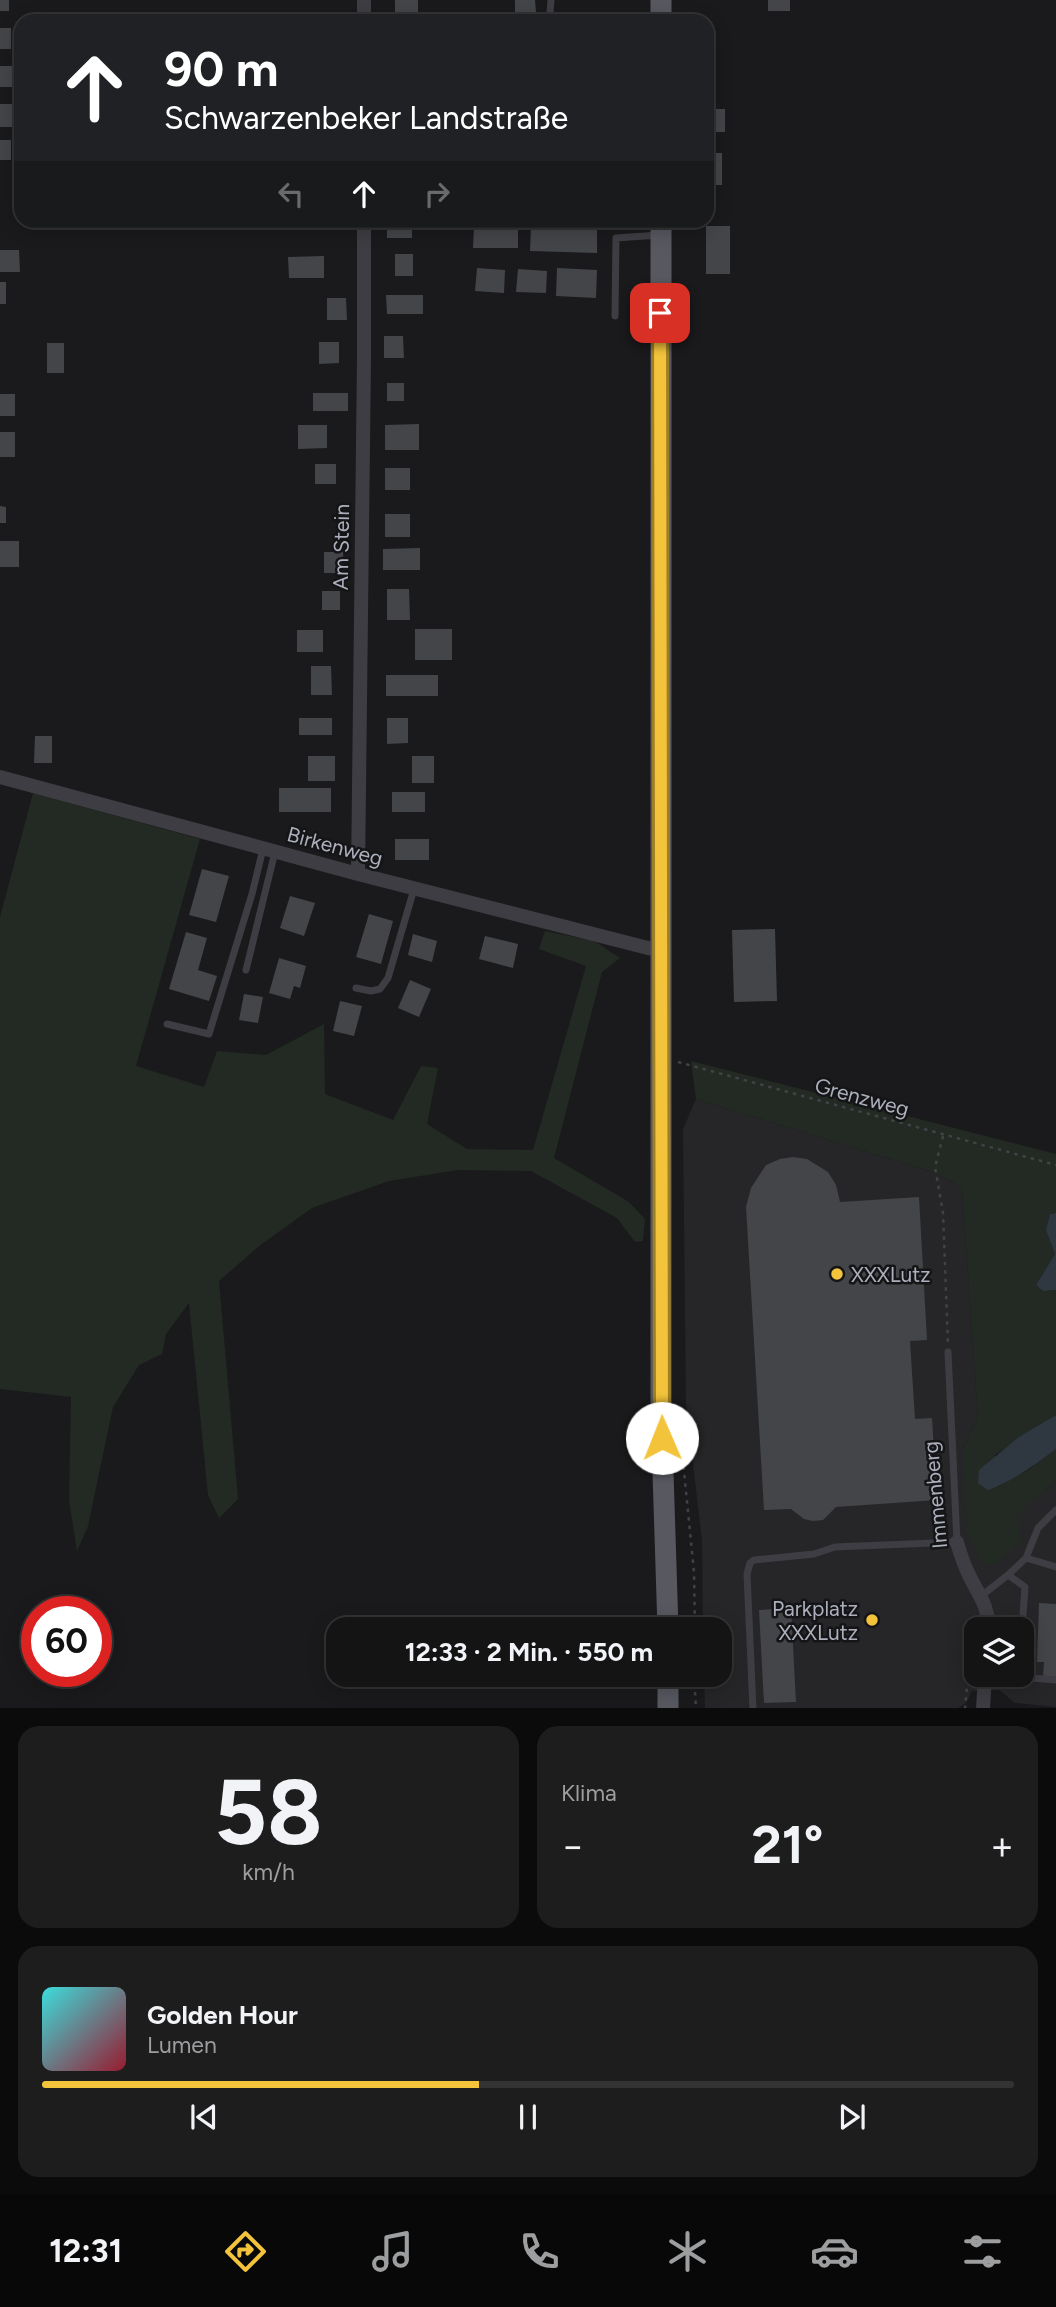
<!DOCTYPE html>
<html lang="de">
<head>
<meta charset="utf-8">
<style>
  body { margin:0; font-family:Figtree,sans-serif; background:#1d1d1e; color:#f1f3f6; height:100vh; display:flex; flex-direction:column; font-size:26px; white-space:nowrap }
  * { box-sizing:border-box; margin:0 }
  p { font-size:23px; color:#9d9ea0 }
  .icon { flex:none; width:38px; height:38px; fill:none; stroke:currentColor; stroke-width:2; stroke-linecap:round; stroke-linejoin:round }
  .map { position:relative; height:1708px; overflow:hidden }
  .details { display:flex; flex-direction:column; gap:18px; padding:18px; background:#0b0b0c; flex:1 }
  .details>* { flex:none }
  .hud { position:absolute; left:14px; top:14px; width:700px; height:214px; border-radius:21px; box-shadow:0 4px 18px #0003,0 0 0 2px #333334; background:#202124; color:#fff; overflow:hidden }
  .fabs { position:absolute; left:964px; top:1617px; display:grid; gap:14px }
  .fabs a { display:grid; place-items:center; width:70px; height:70px; border-radius:14px; background:#141415; box-shadow:0 4px 18px #0003,0 0 0 2px #333334; font-size:35px }
  .speed { position:absolute; left:21px; top:1596px; display:flex; gap:14px; font-size:35px; font-weight:700; text-align:center }
  .speed>* { display:grid; place-content:center; width:91px; height:91px; border-radius:50%; background:#141415; box-shadow:0 4px 18px #0003,0 0 0 2px #333334; line-height:1 }
  .speed .limit { border:10px solid #d22; background:#fff; color:#111 }
  .pin { position:absolute; display:grid; place-items:center; width:60px; height:60px; color:#fff; margin:-30px; border-radius:14px; box-shadow:0 4px 10px #0006 }
  .me { position:absolute; width:77px; margin:-38px; rotate:359deg; stroke-linejoin:round; filter:drop-shadow(0 0 5px #0008) }
  .turn { display:flex; align-items:center; gap:24px; height:147px; padding:0 35px; font-size:32px }
  .turn .icon { width:91px; height:91px; stroke-width:2.5 }
  .turn b { display:block; font-size:49px; line-height:60px }
  .lanes { display:flex; align-items:center; height:66px; padding:0 35px; background:#0003; justify-content:center; gap:35px; direction:ltr }
  .lanes .off { opacity:.35 }
  .big { font-size:52px; font-weight:700; line-height:1.1 }
  .details .tile { flex:1; display:flex; flex-direction:column; justify-content:center; gap:10px; min-width:0; padding:0 24px; border-radius:21px; background:#1d1d1e }
  .details .dial { align-items:center; gap:0 }
  .dial b { font-size:91px; line-height:1 }
  .song { display:flex; align-items:center; gap:21px }
  .cover { width:84px; height:84px; border-radius:10px; background:linear-gradient(135deg,hsl(180 70% 55%),hsl(350 70% 35%)) }
  .played { height:7px; border-radius:4px; background:linear-gradient(90deg,#f3c33b 45%,#333334 45%) }
  .keys { display:flex; justify-content:space-around; direction:ltr }
  .heat { display:flex; justify-content:space-between; align-items:center; font-size:38px; direction:ltr }
  .details .tiles { flex:1; display:grid; gap:18px; grid-template-columns:1fr 1fr }
  .tile:last-child { grid-column:span 2 }
  .trip { position:absolute; left:326px; top:1617px; width:406px; height:70px; border-radius:21px; background:#141415; box-shadow:0 4px 18px #0003,0 0 0 2px #333334; font-weight:700; line-height:70px; text-align:center }
  .menu { display:flex; height:112px; justify-content:space-around; align-items:center; background:#080808; color:#9d9ea0 }
  .menu .icon { width:49px; height:49px }
  .menu .active { color:#f3c33b }
  .menu b { font-size:32px; color:#f1f3f6 }
  .map>svg:first-child { display:block }
</style>
</head>
<body>
<div class="map">
<svg width="1056" height="1709" viewBox="0 0 1056 1709">
  <rect width="100%" height="100%" fill="#1a1a1c"/>
  <path fill="#262629" fill-rule="evenodd" d="M 696,1099 L 936,1173 L 962,1188 L 978,1417 L 963,1450 L 1016,1515 L 1056,1481 L 1056,1707 L 1015,1703 L 999,1690 L 972,1691 L 966,1703 L 958,1708 L 705,1708 L 704,1675 L 719,1675 L 719,1629 L 703,1629 L 702,1540 L 686,1405 L 683,1129 ZM 976,1629 L 1022,1629 L 1022,1675 L 976,1675 Z"/>
  <path fill="#222a23" d="M 33,793 L 200,839 L 136,1066 L 204,1087 L 217,1051 L 266,1055 L 324,1024 L 325,1094 L 393,1120 L 421,1066 L 438,1068 L 427,1124 L 467,1149 L 533,1150 L 586,966 L 539,949 L 545,931 L 594,941 L 620,958 L 602,972 L 554,1158 L 629,1202 L 645,1219 L 643,1241 L 635,1242 L 617,1218 L 531,1171 L 458,1170 L 389,1181 L 312,1208 L 259,1246 L 219,1281 L 238,1499 L 219,1518 L 208,1495 L 189,1303 L 166,1334 L 162,1354 L 139,1365 L 113,1407 L 88,1526 L 77,1551 L 69,1500 L 71,1397 L 0,1389 L 0,917 Z
    M 691,1061 L 1056,1154 L 1056,1213 L 1050,1214 L 1046,1230 L 1055,1254 L 1036,1285 L 1043,1291 L 1056,1290 L 1056,1415 L 995,1455 L 999,1486 L 1028,1470 L 1056,1449 L 1056,1481 L 1017,1515 L 1021,1541 L 997,1563 L 982,1564 L 967,1533 L 963,1450 L 978,1417 L 962,1188 L 936,1173 L 696,1099 Z"/>
  <path fill="#2f3841" d="M 1056,1213 L 1056,1290 L 1043,1291 L 1036,1285 L 1055,1254 L 1046,1230 L 1050,1214 Z
    M 1056,1415 L 1056,1449 C 1035,1465 1013,1481 988,1490 L 978,1483 L 979,1470 L 1019,1437 Z"/>
  <path fill="#444549" d="M 0,0 L 9,0 L 9,11 L 0,11 Z
    M 395,0 L 418,0 L 418,19 L 395,19 Z
    M 515,0 L 535,0 L 536,12 L 515,12 Z
    M 768,0 L 790,0 L 790,11 L 768,11 Z
    M 300,16 L 324,16 L 324,21 L 300,21 Z
    M 0,28 L 11,28 L 11,49 L 0,49 Z
    M 707,47 L 714,47 L 714,69 L 707,69 Z
    M 0,66 L 12,66 L 12,87 L 0,87 Z
    M 0,104 L 17,104 L 18,127 L 0,127 Z
    M 707,109 L 725,109 L 725,132 L 707,132 Z
    M 0,140 L 11,140 L 11,160 L 0,160 Z
    M 707,153 L 722,153 L 722,185 L 707,185 Z
    M 387,220 L 412,220 L 412,238 L 387,238 Z
    M 474,226 L 518,226 L 518,248 L 473,248 Z
    M 531,226 L 597,228 L 597,253 L 530,251 Z
    M 706,226 L 730,226 L 730,274 L 706,274 Z
    M 0,250 L 19,250 L 20,272 L 0,272 Z
    M 395,254 L 413,254 L 413,276 L 395,276 Z
    M 324,256 L 324,278 L 289,278 L 288,257 Z
    M 477,268 L 505,270 L 504,293 L 475,291 Z
    M 557,268 L 597,270 L 596,298 L 556,296 Z
    M 518,269 L 547,271 L 546,293 L 516,292 Z
    M 0,282 L 6,282 L 6,304 L 0,304 Z
    M 386,295 L 423,295 L 423,314 L 387,314 Z
    M 327,298 L 346,298 L 347,320 L 327,320 Z
    M 384,336 L 403,336 L 404,358 L 384,358 Z
    M 319,342 L 339,342 L 339,363 L 319,364 Z
    M 47,343 L 64,343 L 64,373 L 47,373 Z
    M 387,383 L 404,383 L 404,401 L 387,401 Z
    M 313,393 L 348,393 L 348,411 L 313,411 Z
    M 0,394 L 15,394 L 15,416 L 0,416 Z
    M 419,424 L 419,450 L 385,450 L 385,425 Z
    M 298,425 L 327,425 L 327,448 L 298,449 Z
    M 0,432 L 15,432 L 15,457 L 0,457 Z
    M 315,464 L 336,464 L 336,484 L 315,484 Z
    M 385,468 L 410,468 L 410,490 L 385,490 Z
    M 0,506 L 6,507 L 6,523 L 0,523 Z
    M 385,514 L 410,514 L 410,537 L 385,537 Z
    M 0,541 L 19,541 L 19,567 L 0,567 Z
    M 420,548 L 420,570 L 383,570 L 383,549 Z
    M 324,552 L 343,552 L 344,573 L 324,573 Z
    M 387,589 L 409,589 L 410,620 L 387,620 Z
    M 322,591 L 340,591 L 340,610 L 322,610 Z
    M 415,629 L 452,629 L 452,660 L 415,660 Z
    M 297,630 L 323,630 L 323,652 L 297,652 Z
    M 311,666 L 331,666 L 332,695 L 311,695 Z
    M 386,675 L 438,675 L 438,696 L 386,696 Z
    M 299,718 L 332,718 L 332,735 L 299,735 Z
    M 387,718 L 408,718 L 408,743 L 387,744 Z
    M 35,736 L 52,736 L 52,763 L 34,763 Z
    M 308,756 L 335,756 L 335,781 L 308,781 Z
    M 412,756 L 434,756 L 434,783 L 412,783 Z
    M 279,788 L 331,788 L 331,812 L 279,812 Z
    M 392,792 L 425,792 L 425,812 L 392,812 Z
    M 395,839 L 429,839 L 429,860 L 395,860 Z
    M 202,869 L 229,876 L 216,922 L 189,915 Z
    M 290,896 L 315,903 L 304,936 L 280,928 Z
    M 369,914 L 393,921 L 381,964 L 356,957 Z
    M 775,929 L 777,1001 L 734,1002 L 732,930 Z
    M 186,932 L 207,938 L 198,970 L 217,976 L 209,1001 L 169,989 Z
    M 413,934 L 437,941 L 432,962 L 408,955 Z
    M 485,936 L 518,944 L 513,968 L 479,959 Z
    M 279,958 L 306,966 L 300,988 L 294,986 L 290,999 L 269,993 Z
    M 410,980 L 431,989 L 419,1017 L 398,1008 Z
    M 244,994 L 263,997 L 258,1023 L 239,1020 Z
    M 340,1001 L 362,1006 L 354,1036 L 333,1031 Z
    M 793,1157 L 807,1159 L 828,1172 L 836,1185 L 840,1202 L 919,1197 L 927,1340 L 910,1341 L 915,1419 L 932,1418 L 937,1500 L 836,1507 L 823,1520 L 813,1521 L 804,1519 L 791,1509 L 764,1510 L 746,1207 L 751,1188 L 766,1165 L 780,1159 Z
    M 1039,1603 L 1056,1604 L 1056,1677 L 1043,1676 L 1044,1662 L 1037,1662 Z
    M 791,1608 L 796,1702 L 764,1703 L 759,1610 Z"/>
  <g fill="none" stroke-linecap="round" stroke-linejoin="round">
    <path stroke="#414248" stroke-width="2.5" stroke-dasharray="3.5 5" stroke-linecap="butt" d="M 678,1062 L 1056,1165
      M 943,1136 L 935,1167 L 943,1213 L 948,1344
      M 681,1441 L 694,1572 L 695,1629
      M 694,1675 L 696,1709
      M 965,1709 L 970,1654"/>
    <path stroke="#3d3d43" stroke-width="7" d="M 550,13 L 551,0
      M 615,316 L 616,238 L 659,235
      M 246,970 L 275,852
      M 356,988 L 371,991 L 380,989 L 388,978 L 414,889
      M 167,1024 L 209,1034 L 252,894 L 263,849
      M 1026,1558 L 1056,1567
      M 1008,1575 L 1025,1587 L 1022,1629
      M 981,1596 L 1008,1575 L 1026,1558 L 1038,1528 L 1056,1510
      M 1018,1675 L 1018,1677 L 1056,1680
      M 753,1709 L 747,1574 L 750,1563 L 754,1560 L 814,1554 L 835,1547 L 957,1542 L 948,1352"/>
    <path stroke="#3d3d43" stroke-width="14" d="M 364,21 L 364,0
      M 0,777 L 358,874 L 648,948 L 661,950
      M 358,874 L 364,358 L 364,220
      M 957,1542 C 960,1553 964,1565 969,1575 C 978,1594 990,1608 988,1629
      M 983,1709 L 985,1675"/>
    <path stroke="#575860" stroke-width="21" d="M 661,21 L 661,0
      M 661,220 L 661,1410 L 668,1629
      M 668,1675 L 668,1709"/>
  </g>
  <g fill="none" stroke-linecap="round" stroke-linejoin="round">
    <g stroke="#9e7f26" stroke-width="18">
      <path id="route" d="M 660,313 L 662,1438"/>
    </g>
    <use href="#route" stroke="#f3c33b" stroke-width="12"/>
  </g>
  <g fill="#f3c33b" stroke="#151517" stroke-width="2.5">
    <circle cx="837" cy="1274" r="7"/>
    <circle cx="872" cy="1620" r="7"/>
  </g>
  <g text-anchor="middle" dominant-baseline="central" stroke-width="5" stroke-linejoin="round" paint-order="stroke">
    <g font-size="21" fill="#acb0bc" stroke="#151517">
      <text transform="translate(341 547) rotate(-89)">Am Stein</text>
      <text transform="translate(335 846) rotate(15)">Birkenweg</text>
      <text transform="translate(862 1097) rotate(15)">Grenzweg</text>
      <text transform="translate(935 1495) rotate(-95)">Immenberg</text>
    </g>
    <g font-size="21" fill="#acb0bc" stroke="#151517" text-anchor="start">
      <text x="851" y="1274">XXXLutz</text>
      <text x="858" y="1608" text-anchor="end">Parkplatz<tspan x="858" dy="24">XXXLutz</tspan></text>
    </g>
  </g>
</svg>
<div class="fabs">
<a><svg class="icon" aria-label="layers" viewBox="0 0 24 24"><path d="M12 4l9 5-9 5-9-5zM3 14l9 5 9-5"/></svg></a>
</div>
<div class="speed"><div class="limit">60</div></div>
<div class="pin" style="left:660px;top:313px;background:#d93025"><svg class="icon" aria-label="arrive" viewBox="0 0 24 24"><path d="M6 21V4h12l-3 4 3 4H6"/></svg></div>
<svg class="me" style="left:662px;top:1438px" viewBox="-20 -20 40 40"><circle r="19" fill="#fff"/><path d="M0-13L10 11 0 6-10 11z" fill="#f3c33b"/></svg>
<div class="trip">12:33 · 2 Min. · 550 m</div>
<div class="hud">
<div class="turn"><svg class="icon" aria-label="ahead" viewBox="0 0 24 24"><path d="M12 20V5M6 11l6-6 6 6"/></svg><div><b>90 m</b>Schwarzenbeker Landstraße</div></div>
<div class="lanes"><svg class="icon off" aria-label="left" viewBox="0 0 24 24"><path d="M17 20v-9H6M10 6l-5 5 5 5"/></svg><svg class="icon" aria-label="ahead" viewBox="0 0 24 24"><path d="M12 20V5M6 11l6-6 6 6"/></svg><svg class="icon off" aria-label="right" viewBox="0 0 24 24"><path d="M7 20v-9h11M14 6l5 5-5 5"/></svg></div>
</div>
</div>
<section class="details">
<div class="tiles">
<div class="tile dial"><b>58</b><p>km/h</p></div>
<div class="tile"><p>Klima</p>
<div class="heat"><a>−</a><b class="big">21°</b><a>+</a></div>
</div>
<div class="tile">
<div class="song"><i class="cover"></i><div><b>Golden Hour</b><p>Lumen</p></div></div>
<div class="played"></div>
<div class="keys"><svg class="icon" aria-label="previous" viewBox="0 0 24 24"><path d="M18 5L8 12l10 7zM5 5v14"/></svg><svg class="icon" aria-label="pause" viewBox="0 0 24 24"><path d="M8 5v14M16 5v14"/></svg><svg class="icon" aria-label="next" viewBox="0 0 24 24"><path d="M6 5l10 7-10 7zM19 5v14"/></svg></div>
</div>
</div>
</section>
<nav class="menu">
<b>12:31</b>
<svg class="icon active" aria-label="directions" viewBox="0 0 24 24"><path d="M12 3l9 9-9 9-9-9zM9 14v-3h6M13 9l2 2-2 2"/></svg>
<svg class="icon" aria-label="music" viewBox="0 0 24 24"><path d="M9 18V5l10-2v13"/><circle cx="6" cy="18" r="3"/><circle cx="16" cy="16" r="3"/></svg>
<svg class="icon" aria-label="phone" viewBox="0 0 24 24"><path d="M5 4h4l2 5-3 2q2 4 5 5l2-3 5 2v4C11 20 4 13 5 4z"/></svg>
<svg class="icon" aria-label="climate" viewBox="0 0 24 24"><path d="M12 3v18M4 7l16 10M4 17L20 7"/></svg>
<svg class="icon" aria-label="car" viewBox="0 0 24 24"><path d="M5 17H2v-5l4-1 3-4h7l3 4 3 1v5h-3M9 17h6M6 11h13"/><circle cx="7" cy="17" r="2"/><circle cx="17" cy="17" r="2"/></svg>
<svg class="icon" aria-label="filters" viewBox="0 0 24 24"><path d="M4 7h16M4 17h16"/><circle cx="9" cy="7" r="2"/><circle cx="15" cy="17" r="2"/></svg>
</nav>
</body>
</html>
